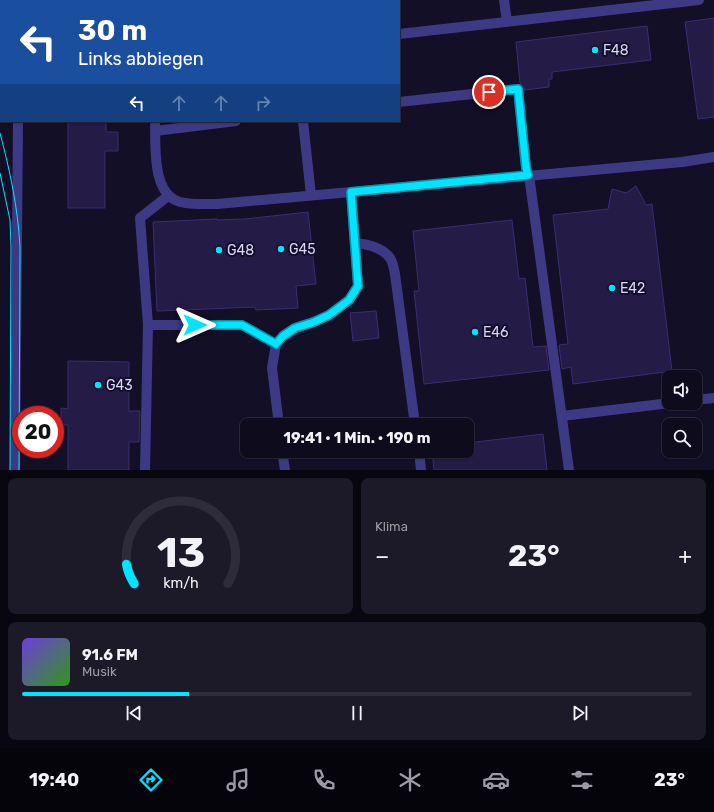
<!DOCTYPE html>
<html lang="de">
<head>
<meta charset="utf-8">
<style>
  body { margin:0; font-family:Rubik,sans-serif; background:#1c1929; color:#f1f3f6; height:100vh; display:flex; flex-direction:column; font-size:15px; white-space:nowrap }
  * { box-sizing:border-box; margin:0 }
  p { font-size:13px; color:#9b9ba3 }
  .icon { flex:none; width:22px; height:22px; fill:none; stroke:currentColor; stroke-width:2; stroke-linecap:round; stroke-linejoin:round }
  .map { position:relative; height:470px; overflow:hidden }
  .details { display:flex; flex-direction:column; gap:8px; padding:8px; background:#08060f; flex:1 }
  .details>* { flex:none }
  .banner { position:absolute; left:0px; top:0px; width:400px; height:122px; box-shadow:0 1px 3px #0004,0 0 0 1px #2e2b3b; background:#1a4fa0; color:#fff; overflow:hidden }
  .controls { position:absolute; left:662px; top:370px; display:grid; gap:8px }
  .controls a { display:grid; place-items:center; width:40px; height:40px; border-radius:8px; background:#0e0b1c; box-shadow:0 1px 3px #0004,0 0 0 1px #2e2b3b; font-size:20px }
  .speed { position:absolute; left:12px; top:406px; display:flex; gap:8px; font-size:20px; font-weight:700; text-align:center }
  .speed>* { display:grid; place-content:center; width:52px; height:52px; border-radius:50%; background:#0e0b1c; box-shadow:0 1px 3px #0004,0 0 0 1px #2e2b3b; line-height:1 }
  .speed .limit { border:6px solid #d22; background:#fff; color:#111 }
  .pin { position:absolute; display:grid; place-items:center; width:34px; height:34px; color:#fff; margin:-17px; border:2px solid #fff; border-radius:50%; box-shadow:0 1px 4px #0007 }
  .me { position:absolute; width:44px; margin:-22px; rotate:90deg; stroke-linejoin:round; filter:drop-shadow(0 0 3px #0008) }
  .turn { display:flex; align-items:center; gap:14px; height:84px; padding:0 12px; font-size:18px }
  .turn .icon { width:52px; height:52px; stroke-width:2.5 }
  .turn b { display:block; font-size:28px; line-height:34px }
  .lanes { display:flex; align-items:center; height:38px; padding:0 12px; background:#0003; justify-content:center; gap:20px; direction:ltr }
  .lanes .off { opacity:.35 }
  .big { font-size:30px; font-weight:700; line-height:1.1 }
  .details .tile { flex:1; display:flex; flex-direction:column; justify-content:center; gap:6px; min-width:0; padding:0 14px; border-radius:8px; background:#1c1929 }
  .details .dial { align-items:center; gap:0 }
  .dial svg { height:104px; overflow:visible; fill:none; stroke:#2e2b3b; stroke-width:7; stroke-linecap:round; text-anchor:middle }
  .dial text { fill:#f1f3f6; stroke:none }
  .song { display:flex; align-items:center; gap:12px }
  .cover { width:48px; height:48px; border-radius:6px; background:linear-gradient(135deg,hsl(260 70% 55%),hsl(110 70% 35%)) }
  .played { height:4px; border-radius:2px; background:linear-gradient(90deg,#00e5ff 25%,#2e2b3b 25%) }
  .keys { display:flex; justify-content:space-around; direction:ltr }
  .heat { display:flex; justify-content:space-between; align-items:center; font-size:22px; direction:ltr }
  .details .tiles { flex:1; display:grid; gap:8px; grid-template-columns:1fr 1fr }
  .tile:last-child { grid-column:span 2 }
  .trip { position:absolute; left:240px; top:418px; width:234px; height:40px; border-radius:8px; background:#0e0b1c; box-shadow:0 1px 3px #0004,0 0 0 1px #2e2b3b; font-weight:700; line-height:40px; text-align:center }
  .tabs { display:flex; height:64px; justify-content:space-around; align-items:center; background:#06040b; color:#9b9ba3 }
  .tabs .icon { width:28px; height:28px }
  .tabs .current { color:#00e5ff }
  .tabs b { font-size:18px; color:#f1f3f6 }
  .map>svg:first-child { display:block }
</style>
</head>
<body>
<div class="map">
<svg width="714" height="470" viewBox="0 0 714 470">
  <rect width="100%" height="100%" fill="#130f26"/>
  <path fill="#241b47" stroke="#3b2d73" d="M 714,18 L 714,117 L 698,119 L 685,22 Z
    M 647,26 L 651,60 L 552,72 L 552,79 L 549,79 L 549,87 L 525,90 L 523,86 L 520,83 L 516,42 Z
    M 68,121 L 106,121 L 106,132 L 118,132 L 118,151 L 105,151 L 105,208 L 68,208 Z
    M 636,186 L 646,205 L 652,204 L 672,371 L 573,384 L 571,367 L 562,369 L 559,345 L 568,344 L 553,215 L 608,209 L 612,189 L 626,193 Z
    M 308,212 L 316,284 L 296,286 L 298,308 L 256,310 L 255,307 L 157,311 L 153,222 L 217,219 L 217,220 L 245,219 Z
    M 512,220 L 519,279 L 525,278 L 533,347 L 546,346 L 549,370 L 424,384 L 414,291 L 419,291 L 413,231 Z
    M 376,311 L 379,338 L 353,341 L 350,313 Z
    M 68,361 L 129,362 L 129,411 L 140,411 L 139,442 L 129,442 L 129,470 L 68,470 L 68,425 L 61,425 L 61,408 L 68,409 Z
    M 543,434 L 547,470 L 434,470 L 432,451 L 467,451 L 467,443 Z"/>
  <g fill="none" stroke-linecap="round" stroke-linejoin="round">
    <path stroke="#3d3a85" stroke-width="10" d="M 147,0 L 147,1
      M 238,0 L 238,1
      M 504,0 L 507,22
      M 399,34 L 699,0
      M 0,94 L 1,93
      M 399,102 L 518,89 L 526,168 L 529,175 L 569,470
      M 155,121 C 156,144 151,194 180,202 C 192,205 205,204 217,204 L 682,162 L 714,157
      M 303,121 L 311,195
      M 155,131 L 236,121
      M 355,243 C 367,244 382,247 390,258 C 393,262 394,270 395,274 L 415,425
      M 148,325 L 242,325 L 276,344
      M 695,400 L 714,398
      M 562,416 L 670,403
      M 279,425 L 272,368 L 276,344 L 283,336 L 295,328 L 313,322 L 329,315 L 349,300 L 358,286 L 351,192
      M 282,451 L 285,470
      M 419,451 L 421,470
      M 145,470 L 148,325 L 140,218 L 168,196"/>
    <path stroke="#3d3a85" stroke-width="10" d="M 19,1 L 19,0
      M 15,470 L 18,121"/>
    <path stroke="#00e5ff" stroke-width="1" d="M 0,133 C 10,171 18,208 20,247 L 19,470
      M 0,173 L 10,220 L 11,247 L 10,470"/>
  </g>
  <g fill="none" stroke-linecap="round" stroke-linejoin="round">
    <g stroke="#0095a6" stroke-width="10">
      <path id="route" d="M 195,325 L 242,325 L 276,344 L 283,336 L 295,328 L 314,322 L 329,315 L 349,300 L 358,286 L 351,192 L 528,175 L 526,168 L 518,89 L 489,92"/>
    </g>
    <use href="#route" stroke="#00e5ff" stroke-width="7"/>
  </g>
  <g fill="#00e5ff" stroke="#130f26" stroke-width="1.5">
    <circle cx="595" cy="50" r="4"/>
    <circle cx="281" cy="249" r="4"/>
    <circle cx="219" cy="250" r="4"/>
    <circle cx="612" cy="288" r="4"/>
    <circle cx="475" cy="332" r="4"/>
    <circle cx="98" cy="385" r="4"/>
  </g>
  <g text-anchor="middle" dominant-baseline="central" stroke-width="4" stroke-linejoin="round" paint-order="stroke">
    <g font-size="14" fill="#d9d4ff" stroke="#130f26" text-anchor="start">
      <text x="603" y="50">F48</text>
      <text x="289" y="249">G45</text>
      <text x="227" y="250">G48</text>
      <text x="620" y="288">E42</text>
      <text x="483" y="332">E46</text>
      <text x="106" y="385">G43</text>
    </g>
  </g>
</svg>
<div class="controls">
<a><svg class="icon" aria-label="sound" viewBox="0 0 24 24"><path d="M4 9h4l5-4v14l-5-4H4zM17 9q2 3 0 6"/></svg></a>
<a><svg class="icon" aria-label="search" viewBox="0 0 24 24"><circle cx="10" cy="10" r="6"/><path d="M15 15l6 6"/></svg></a>
</div>
<div class="speed"><div class="limit">20</div></div>
<div class="pin" style="left:489px;top:92px;background:#d93025"><svg class="icon" aria-label="arrive" viewBox="0 0 24 24"><path d="M6 21V4h12l-3 4 3 4H6"/></svg></div>
<svg class="me" style="left:195px;top:325px" viewBox="-20 -20 40 40"><path d="M0-17L14 15 0 8-14 15z" fill="#00e5ff" stroke="#fff" stroke-width="4"/></svg>
<div class="trip">19:41 · 1 Min. · 190 m</div>
<div class="banner">
<div class="turn"><svg class="icon" aria-label="left" viewBox="0 0 24 24"><path d="M17 20v-9H6M10 6l-5 5 5 5"/></svg><div><b>30 m</b>Links abbiegen</div></div>
<div class="lanes"><svg class="icon" aria-label="left" viewBox="0 0 24 24"><path d="M17 20v-9H6M10 6l-5 5 5 5"/></svg><svg class="icon off" aria-label="ahead" viewBox="0 0 24 24"><path d="M12 20V5M6 11l6-6 6 6"/></svg><svg class="icon off" aria-label="ahead" viewBox="0 0 24 24"><path d="M12 20V5M6 11l6-6 6 6"/></svg><svg class="icon off" aria-label="right" viewBox="0 0 24 24"><path d="M7 20v-9h11M14 6l5 5-5 5"/></svg></div>
</div>
</div>
<section class="details">
<div class="tiles">
<div class="tile dial"><svg viewBox="0 0 100 80">
<path d="M14 69A42 42 0 1 1 86 69"/>
<path d="M14 69A42 42 0 0 1 8 54" stroke="#00e5ff"/>
<text x="50" y="56" font-size="32" font-weight="700">13</text>
<text x="50" y="72" font-size="11">km/h</text>
</svg></div>
<div class="tile"><p>Klima</p>
<div class="heat"><a>−</a><b class="big">23°</b><a>+</a></div>
</div>
<div class="tile">
<div class="song"><i class="cover"></i><div><b>91.6 FM</b><p>Musik</p></div></div>
<div class="played"></div>
<div class="keys"><svg class="icon" aria-label="previous" viewBox="0 0 24 24"><path d="M18 5L8 12l10 7zM5 5v14"/></svg><svg class="icon" aria-label="pause" viewBox="0 0 24 24"><path d="M8 5v14M16 5v14"/></svg><svg class="icon" aria-label="next" viewBox="0 0 24 24"><path d="M6 5l10 7-10 7zM19 5v14"/></svg></div>
</div>
</div>
</section>
<nav class="tabs">
<b>19:40</b>
<svg class="icon current" aria-label="directions" viewBox="0 0 24 24"><path d="M12 3l9 9-9 9-9-9zM9 14v-3h6M13 9l2 2-2 2"/></svg>
<svg class="icon" aria-label="music" viewBox="0 0 24 24"><path d="M9 18V5l10-2v13"/><circle cx="6" cy="18" r="3"/><circle cx="16" cy="16" r="3"/></svg>
<svg class="icon" aria-label="phone" viewBox="0 0 24 24"><path d="M5 4h4l2 5-3 2q2 4 5 5l2-3 5 2v4C11 20 4 13 5 4z"/></svg>
<svg class="icon" aria-label="climate" viewBox="0 0 24 24"><path d="M12 3v18M4 7l16 10M4 17L20 7"/></svg>
<svg class="icon" aria-label="car" viewBox="0 0 24 24"><path d="M5 17H2v-5l4-1 3-4h7l3 4 3 1v5h-3M9 17h6M6 11h13"/><circle cx="7" cy="17" r="2"/><circle cx="17" cy="17" r="2"/></svg>
<svg class="icon" aria-label="filters" viewBox="0 0 24 24"><path d="M4 7h16M4 17h16"/><circle cx="9" cy="7" r="2"/><circle cx="15" cy="17" r="2"/></svg>
<b>23°</b>
</nav>
</body>
</html>
